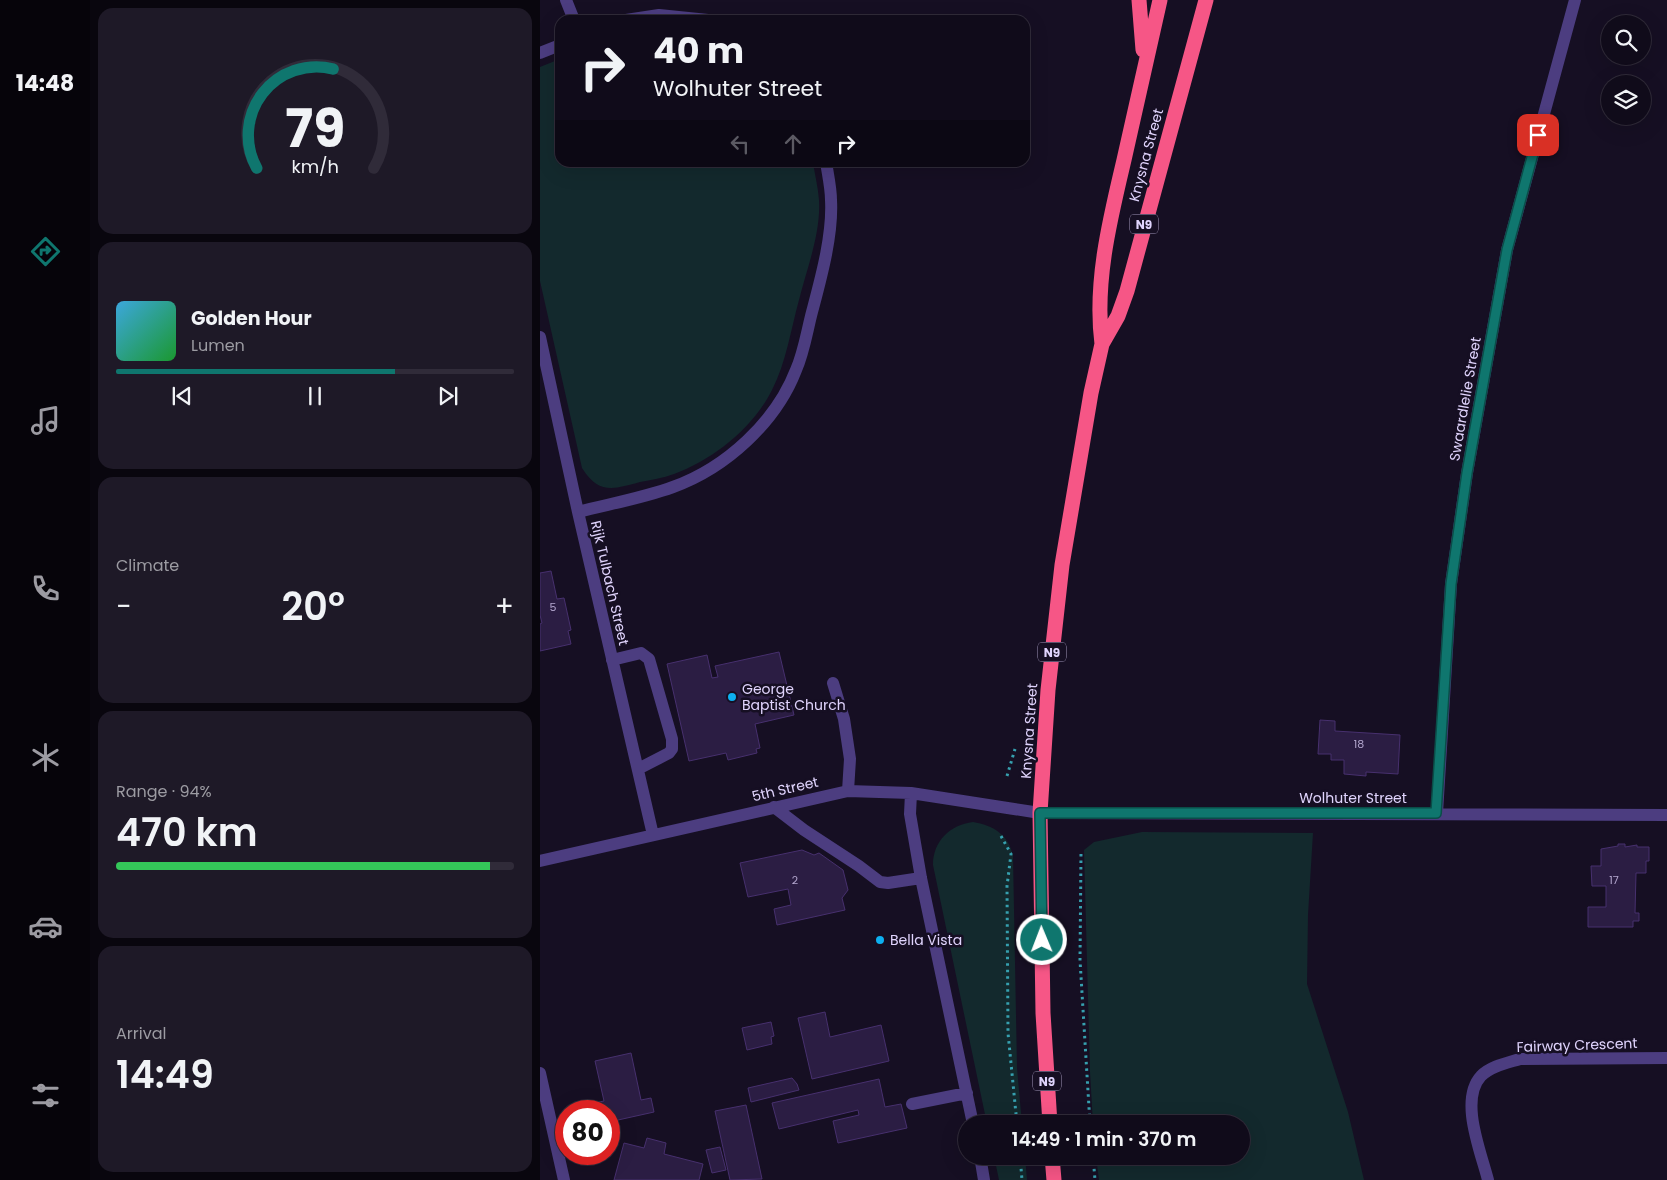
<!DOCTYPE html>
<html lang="en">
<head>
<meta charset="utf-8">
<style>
  body { margin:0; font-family:Poppins,sans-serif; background:#1e1927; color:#f1f3f6; height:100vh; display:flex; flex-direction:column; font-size:19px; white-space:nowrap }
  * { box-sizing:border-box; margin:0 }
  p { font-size:16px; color:#9c9ba2 }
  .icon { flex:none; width:28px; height:28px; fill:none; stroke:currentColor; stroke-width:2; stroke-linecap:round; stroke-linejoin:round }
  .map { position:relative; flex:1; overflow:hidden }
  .side { display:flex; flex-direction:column; gap:8px; padding:8px; background:#09060e; width:450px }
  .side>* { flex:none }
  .guide { position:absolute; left:15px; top:15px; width:475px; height:152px; border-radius:15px; box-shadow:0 5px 20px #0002,0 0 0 1px #302b39; background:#100b1a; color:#f1f3f6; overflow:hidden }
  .tools { position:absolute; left:1061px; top:15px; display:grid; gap:10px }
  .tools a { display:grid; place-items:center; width:50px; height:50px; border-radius:50%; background:#100b1a; box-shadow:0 5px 20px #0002,0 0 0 1px #302b39; font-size:25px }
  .speed { position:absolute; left:15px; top:1100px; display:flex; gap:10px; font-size:25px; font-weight:700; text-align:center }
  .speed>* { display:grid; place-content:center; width:65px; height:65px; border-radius:50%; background:#100b1a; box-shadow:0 5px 20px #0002,0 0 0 1px #302b39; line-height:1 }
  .speed .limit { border:8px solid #d22; background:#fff; color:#111 }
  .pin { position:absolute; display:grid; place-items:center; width:42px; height:42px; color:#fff; margin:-21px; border-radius:10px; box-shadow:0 2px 8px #0006 }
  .me { position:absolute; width:55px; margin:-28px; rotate:359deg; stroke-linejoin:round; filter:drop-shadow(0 0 4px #0008) }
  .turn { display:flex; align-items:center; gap:18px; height:105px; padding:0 15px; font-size:22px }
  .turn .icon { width:65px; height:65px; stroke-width:2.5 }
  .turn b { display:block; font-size:35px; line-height:42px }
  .lanes { display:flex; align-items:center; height:48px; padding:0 15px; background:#0003; justify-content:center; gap:25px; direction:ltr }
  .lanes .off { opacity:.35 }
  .big { font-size:38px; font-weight:600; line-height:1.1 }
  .side .tile { flex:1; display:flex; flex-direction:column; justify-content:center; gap:8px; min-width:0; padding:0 18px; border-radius:15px; background:#1e1927 }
  .side .dial { align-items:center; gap:0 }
  .dial svg { height:130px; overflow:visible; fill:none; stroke:#302b39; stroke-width:7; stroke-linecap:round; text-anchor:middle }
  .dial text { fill:#f1f3f6; stroke:none }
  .song { display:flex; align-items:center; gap:15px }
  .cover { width:60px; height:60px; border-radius:8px; background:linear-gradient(135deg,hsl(200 70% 55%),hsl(130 70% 35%)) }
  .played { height:5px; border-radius:2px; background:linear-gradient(90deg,#0f766e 70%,#302b39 70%) }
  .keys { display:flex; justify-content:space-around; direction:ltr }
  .heat { display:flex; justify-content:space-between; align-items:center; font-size:28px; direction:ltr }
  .charge { height:8px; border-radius:4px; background:linear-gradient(90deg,#34c759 94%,#302b39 0) }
  .trip { position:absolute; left:418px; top:1115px; width:292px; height:50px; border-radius:25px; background:#100b1a; box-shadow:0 5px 20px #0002,0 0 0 1px #302b39; font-weight:600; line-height:50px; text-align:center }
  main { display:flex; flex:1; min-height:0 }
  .dock { display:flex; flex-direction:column; width:90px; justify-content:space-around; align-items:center; background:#06040a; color:#9c9ba2 }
  .dock .icon { width:35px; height:35px }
  .dock .on { color:#0f766e }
  .dock b { font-size:22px; color:#f1f3f6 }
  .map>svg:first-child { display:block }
</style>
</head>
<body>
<main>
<nav class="dock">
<b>14:48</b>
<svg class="icon on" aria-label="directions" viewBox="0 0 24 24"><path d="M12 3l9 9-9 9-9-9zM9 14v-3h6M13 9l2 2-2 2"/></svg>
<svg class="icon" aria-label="music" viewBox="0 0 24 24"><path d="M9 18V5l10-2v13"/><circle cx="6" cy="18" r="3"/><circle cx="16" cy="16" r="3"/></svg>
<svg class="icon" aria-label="phone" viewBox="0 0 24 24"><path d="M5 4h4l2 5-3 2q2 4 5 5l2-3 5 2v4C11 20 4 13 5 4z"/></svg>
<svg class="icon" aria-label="climate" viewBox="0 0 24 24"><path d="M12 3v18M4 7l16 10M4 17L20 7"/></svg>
<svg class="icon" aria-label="car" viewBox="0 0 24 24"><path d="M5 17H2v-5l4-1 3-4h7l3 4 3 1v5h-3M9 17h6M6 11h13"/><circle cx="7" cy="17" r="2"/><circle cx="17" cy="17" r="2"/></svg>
<svg class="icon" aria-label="filters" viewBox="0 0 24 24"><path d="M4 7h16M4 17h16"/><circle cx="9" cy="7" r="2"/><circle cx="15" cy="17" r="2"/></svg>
</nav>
<section class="side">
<div class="tile dial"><svg viewBox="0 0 100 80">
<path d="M14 69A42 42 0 1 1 86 69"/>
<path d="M14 69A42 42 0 0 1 61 8" stroke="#0f766e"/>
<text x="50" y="56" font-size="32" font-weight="700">79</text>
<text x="50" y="72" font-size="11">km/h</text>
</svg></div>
<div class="tile">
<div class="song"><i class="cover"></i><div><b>Golden Hour</b><p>Lumen</p></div></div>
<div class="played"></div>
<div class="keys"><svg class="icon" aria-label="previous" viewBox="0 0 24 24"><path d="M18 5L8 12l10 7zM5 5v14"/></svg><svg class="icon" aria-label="pause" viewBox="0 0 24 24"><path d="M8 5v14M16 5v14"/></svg><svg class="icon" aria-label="next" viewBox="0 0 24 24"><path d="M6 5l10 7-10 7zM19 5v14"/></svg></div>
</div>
<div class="tile"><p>Climate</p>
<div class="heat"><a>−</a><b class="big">20°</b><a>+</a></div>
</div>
<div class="tile"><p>Range · 94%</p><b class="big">470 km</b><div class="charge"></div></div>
<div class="tile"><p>Arrival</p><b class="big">14:49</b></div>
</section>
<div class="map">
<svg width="1127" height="1180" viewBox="0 0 1127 1180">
  <rect width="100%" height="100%" fill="#160f23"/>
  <path fill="#13292d" d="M 20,59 L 20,162 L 273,163 C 275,175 278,187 279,200 C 281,233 267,268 259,300 C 251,329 246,363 232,390 C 213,428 173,460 134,474 C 123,478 111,480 100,482 C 74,489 59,495 42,468 L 0,281 L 0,67 Z
    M 433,822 C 453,825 469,835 473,856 L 477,1068 L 482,1124 L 447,1124 L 393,865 C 393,841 410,825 433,822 Z
    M 602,832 L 773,833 L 768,915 L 767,984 L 808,1112 L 824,1180 L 559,1180 L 556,1156 L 701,1156 L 701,1124 L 553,1124 L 550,1072 L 544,850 L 554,842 Z
    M 454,1156 L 485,1156 L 487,1180 L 459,1180 Z"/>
  <path fill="#2b1d43" stroke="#47306e" d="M 11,571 L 17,599 L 24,598 L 31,630 L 28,631 L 31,644 L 0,651 L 0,624 L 2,623 L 0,615 L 0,573 Z
    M 239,652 L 254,715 L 215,724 L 220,748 L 216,749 L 217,753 L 188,760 L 186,753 L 149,761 L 127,664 L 167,655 L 172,678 L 178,677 L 175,666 Z
    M 780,720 L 795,721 L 795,731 L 860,735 L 858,774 L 826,772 L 826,776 L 804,774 L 804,760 L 791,760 L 791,754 L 778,754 Z
    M 1078,844 L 1085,844 L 1085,847 L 1097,845 L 1097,847 L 1109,847 L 1109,861 L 1106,861 L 1106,873 L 1096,873 L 1095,913 L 1099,913 L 1099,921 L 1093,921 L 1093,927 L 1048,927 L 1048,907 L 1066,907 L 1066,886 L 1052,886 L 1051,866 L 1061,866 L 1061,849 L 1078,846 Z
    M 262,850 L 274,855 L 279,853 L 303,870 L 308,890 L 302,898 L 305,910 L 237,925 L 234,909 L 251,905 L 248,889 L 208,897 L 200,863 Z
    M 285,1012 L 290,1037 L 341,1025 L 349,1061 L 272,1079 L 258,1018 Z
    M 231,1022 L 234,1036 L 231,1037 L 232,1044 L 207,1050 L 202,1028 Z
    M 91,1053 L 101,1100 L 111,1098 L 114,1112 L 69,1122 L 69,1111 L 61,1111 L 59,1102 L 64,1101 L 55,1061 Z
    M 252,1078 L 257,1084 L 259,1090 L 211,1102 L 208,1088 Z
    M 339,1079 L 345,1107 L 361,1104 L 367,1128 L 298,1143 L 293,1121 L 319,1115 L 318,1110 L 239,1129 L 232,1103 Z
    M 206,1105 L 222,1179 L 190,1180 L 175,1111 Z
    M 107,1138 L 126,1143 L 124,1154 L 163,1164 L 159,1180 L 74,1180 L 84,1143 L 104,1148 Z
    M 180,1147 L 186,1170 L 172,1173 L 166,1150 Z"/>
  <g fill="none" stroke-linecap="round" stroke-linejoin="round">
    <path stroke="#36a0af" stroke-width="3" stroke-dasharray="2.5 4" stroke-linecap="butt" d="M 467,776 L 475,749
      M 461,836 L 471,854 L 467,886 L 468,1033 L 477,1124
      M 541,854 L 540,960 L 550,1124
      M 480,1156 L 482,1180
      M 553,1156 L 555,1180"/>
    <path stroke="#4c3d80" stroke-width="12" d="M 26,0 L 34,20
      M 86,20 L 119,15 L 168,20
      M 0,53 L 20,45
      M 0,337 L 38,512 L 113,835
      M 38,512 C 69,504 103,498 133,487 C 186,468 236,422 256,370 C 264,352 267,331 272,312 C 281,278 293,235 291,200 C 291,188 288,175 286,162
      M 72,660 L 101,653 L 109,659 L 132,739 L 132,749 L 129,753 L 98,769
      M 293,683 L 304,719 L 310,759 L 308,791
      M 371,793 L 370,814 L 381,878 L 433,1124
      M 234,807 L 264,830 L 319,866 L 340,882 L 348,883 L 381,878
      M 897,813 L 911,584 L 927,473 L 967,250 L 1035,0
      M 0,861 L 308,791 L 371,793 L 500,813 L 1127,815
      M 0,1073 L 24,1180
      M 372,1104 L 427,1093
      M 440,1156 L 444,1180
      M 948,1180 C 941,1152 919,1100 941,1076 C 951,1066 967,1063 980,1059 L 1127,1058"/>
    <path stroke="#f65686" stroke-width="15" d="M 599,0 L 603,50
      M 562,344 C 554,283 570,219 584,160 C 596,106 608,53 620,0
      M 510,1124 L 503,1013 L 500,813 L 508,690 L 522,565 L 551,393 L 562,344 L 578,316 L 587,291 L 666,0
      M 512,1156 L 514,1180"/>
  </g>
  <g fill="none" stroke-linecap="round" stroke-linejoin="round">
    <g stroke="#0a4d48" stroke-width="12">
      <path id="route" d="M 502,940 L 500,813 L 896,813 L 911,584 L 927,473 L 967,250 L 998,135"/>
    </g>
    <use href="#route" stroke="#0f766e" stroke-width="9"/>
  </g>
  <g fill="#0db0f0" stroke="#160f23" stroke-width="2">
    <circle cx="192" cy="697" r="5"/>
    <circle cx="340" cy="940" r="5"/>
  </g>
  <g text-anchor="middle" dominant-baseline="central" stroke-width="5" stroke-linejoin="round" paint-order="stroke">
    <g font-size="11" fill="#b3a6ce">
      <text x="13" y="607">5</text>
      <text x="819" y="744">18</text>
      <text x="255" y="880">2</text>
      <text x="1074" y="880">17</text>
    </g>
    <g fill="#160f23" stroke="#a399bc" stroke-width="1">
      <rect x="590" y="214.5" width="28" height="19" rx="4"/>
      <rect x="498" y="642.5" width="28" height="19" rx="4"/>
      <rect x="493" y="1071.5" width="28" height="19" rx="4"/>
    </g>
    <g font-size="12" font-weight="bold" fill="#e0d4fd">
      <text x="604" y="224">N9</text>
      <text x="512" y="652">N9</text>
      <text x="507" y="1081">N9</text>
    </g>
    <g font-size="14" fill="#e0d4fd" stroke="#160f23">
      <text transform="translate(606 155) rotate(-75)">Knysna Street</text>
      <text transform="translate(925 399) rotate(-80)">Swaardlelie Street</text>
      <text transform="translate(70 583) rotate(77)">Rijk Tulbach Street</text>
      <text transform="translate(489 731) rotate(-86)">Knysna Street</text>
      <text transform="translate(245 789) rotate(-13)">5th Street</text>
      <text x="813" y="798">Wolhuter Street</text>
      <text transform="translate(1037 1045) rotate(-2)">Fairway Crescent</text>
    </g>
    <g font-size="14" fill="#e0d4fd" stroke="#160f23" text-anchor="start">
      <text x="202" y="689">George<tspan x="202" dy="16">Baptist Church</tspan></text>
      <text x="350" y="940">Bella Vista</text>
    </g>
  </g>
</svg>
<div class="tools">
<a><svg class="icon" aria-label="search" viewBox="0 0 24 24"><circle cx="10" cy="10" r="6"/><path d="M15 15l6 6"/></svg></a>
<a><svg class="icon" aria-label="layers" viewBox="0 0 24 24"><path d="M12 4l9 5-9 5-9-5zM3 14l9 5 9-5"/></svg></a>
</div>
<div class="speed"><div class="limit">80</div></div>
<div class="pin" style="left:998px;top:135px;background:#d93025"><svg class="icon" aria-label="arrive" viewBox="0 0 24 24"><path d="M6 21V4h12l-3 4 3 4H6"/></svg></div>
<svg class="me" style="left:502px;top:940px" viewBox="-20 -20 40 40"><circle r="17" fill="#0f766e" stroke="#fff" stroke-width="3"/><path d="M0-11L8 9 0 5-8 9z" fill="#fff"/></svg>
<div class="trip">14:49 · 1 min · 370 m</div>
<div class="guide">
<div class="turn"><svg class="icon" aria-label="right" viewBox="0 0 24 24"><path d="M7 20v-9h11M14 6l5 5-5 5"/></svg><div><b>40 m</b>Wolhuter Street</div></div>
<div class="lanes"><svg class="icon off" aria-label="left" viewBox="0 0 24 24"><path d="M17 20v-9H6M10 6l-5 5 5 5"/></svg><svg class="icon off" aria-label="ahead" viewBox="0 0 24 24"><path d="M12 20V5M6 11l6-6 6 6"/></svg><svg class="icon" aria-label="right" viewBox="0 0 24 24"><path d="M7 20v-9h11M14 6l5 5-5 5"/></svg></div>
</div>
</div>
</main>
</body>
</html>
